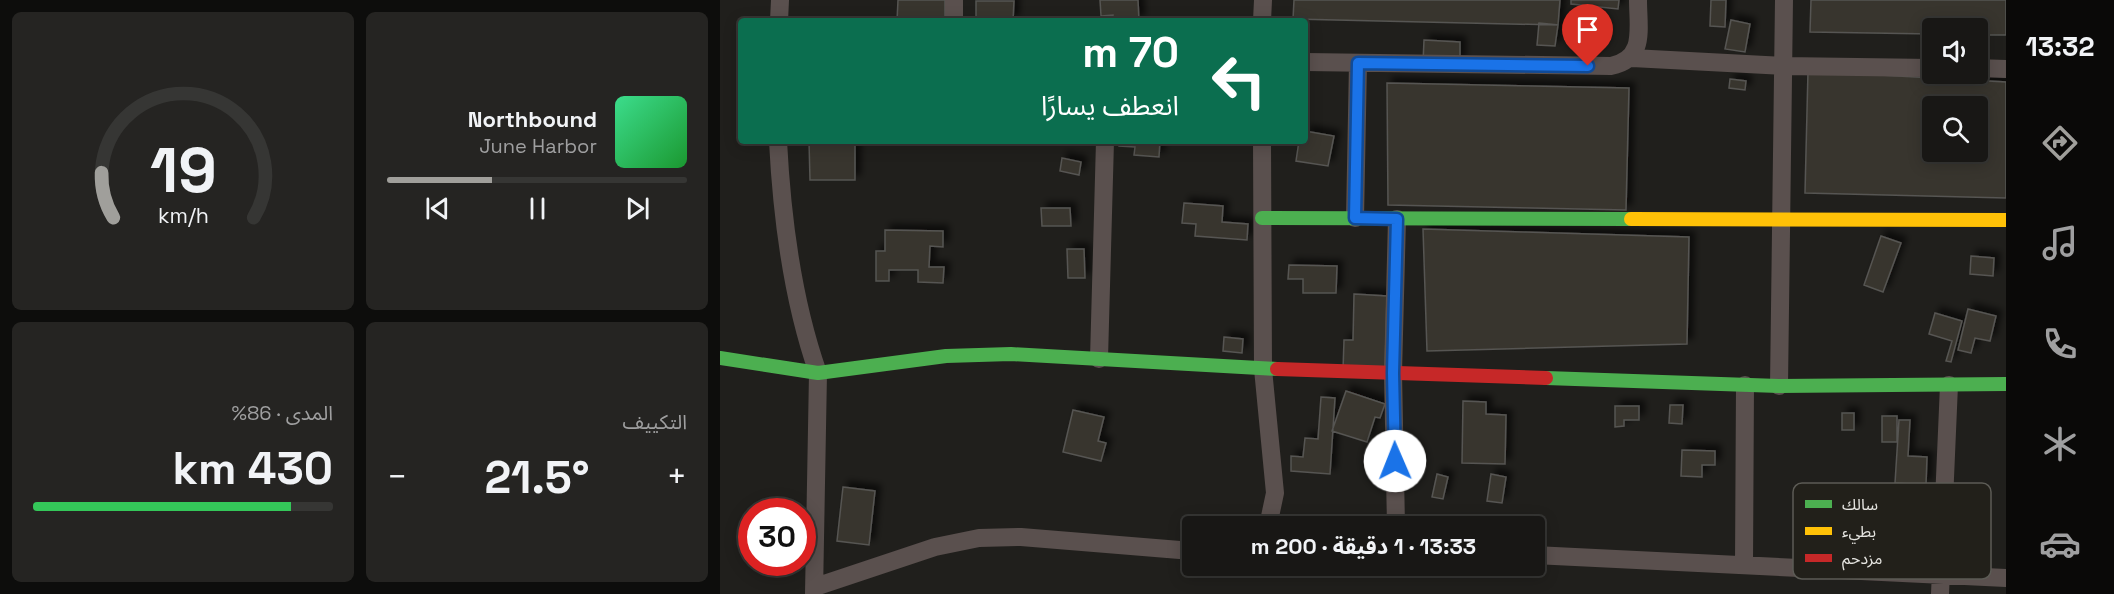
<!DOCTYPE html>
<html lang="ar">
<head>
<meta charset="utf-8">
<style>
  body { margin:0; font-family:"Space Grotesk","Noto Sans Arabic",sans-serif; background:#252422; color:#f1f3f6; direction:rtl; height:100vh; display:flex; flex-direction:column; font-size:22px; white-space:nowrap }
  * { box-sizing:border-box; margin:0 }
  p { font-size:20px; color:#9f9fa0 }
  .icon { flex:none; width:33px; height:33px; fill:none; stroke:currentColor; stroke-width:2; stroke-linecap:round; stroke-linejoin:round }
  .map { position:relative; flex:1; overflow:hidden; direction:ltr }
  .side { display:flex; flex-direction:column; gap:12px; padding:12px; background:#0d0d0c; width:720px }
  .side>* { flex:none }
  .hud { position:absolute; left:18px; top:18px; width:570px; height:126px; border-radius:6px; box-shadow:0 3px 15px #0003,0 0 0 2px #363634; direction:rtl; background:#0b6e4f; color:#fff; overflow:hidden }
  .controls { position:absolute; left:1202px; top:18px; display:grid; gap:12px }
  .controls a { display:grid; place-items:center; width:66px; height:66px; border-radius:6px; background:#181715; box-shadow:0 3px 15px #0003,0 0 0 2px #363634; font-size:30px }
  .speed { position:absolute; left:18px; top:498px; display:flex; gap:12px; font-size:30px; font-weight:700; text-align:center }
  .speed>* { display:grid; place-content:center; width:78px; height:78px; border-radius:50%; background:#181715; box-shadow:0 3px 15px #0003,0 0 0 2px #363634; line-height:1 }
  .speed .limit { border:9px solid #d22; background:#fff; color:#111 }
  .pin { position:absolute; display:grid; place-items:center; width:51px; height:51px; color:#fff; margin:-62px -26px; border-radius:50% 50% 50% 0; rotate:-45deg; box-shadow:0 0 6px #0007 }
  .pin .icon { rotate:45deg }
  .me { position:absolute; width:66px; margin:-33px; rotate:359deg; stroke-linejoin:round; filter:drop-shadow(0 0 4px #0008) }
  .turn { display:flex; align-items:center; gap:21px; height:126px; padding:0 30px; font-size:27px }
  .turn .icon { width:78px; height:78px; stroke-width:2.5 }
  .turn b { display:block; font-size:42px; line-height:51px }
  .big { font-size:45px; font-weight:700; line-height:1.1 }
  .side .tile { flex:1; display:flex; flex-direction:column; justify-content:center; gap:9px; min-width:0; padding:0 21px; border-radius:9px; background:#252422 }
  .side .dial { align-items:center; gap:0 }
  .dial svg { height:156px; overflow:visible; fill:none; stroke:#363634; stroke-width:7; stroke-linecap:round; text-anchor:middle }
  .dial text { fill:#f1f3f6; stroke:none }
  .song { display:flex; align-items:center; gap:18px }
  .cover { width:72px; height:72px; border-radius:9px; background:linear-gradient(135deg,hsl(150 70% 55%),hsl(130 70% 35%)) }
  .played { height:6px; border-radius:3px; background:linear-gradient(90deg,#a09f9b 35%,#363634 35%) }
  .keys { display:flex; justify-content:space-around; direction:ltr }
  .heat { display:flex; justify-content:space-between; align-items:center; font-size:33px; direction:ltr }
  .charge { height:9px; border-radius:4px; background:linear-gradient(90deg,#34c759 86%,#363634 0) }
  .side .tiles { flex:1; display:grid; gap:12px; grid-template-columns:repeat(2,1fr) }
  .trip { position:absolute; left:462px; top:516px; width:363px; height:60px; border-radius:6px; background:#181715; box-shadow:0 3px 15px #0003,0 0 0 2px #363634; font-weight:700; line-height:60px; text-align:center; direction:rtl }
  main { display:flex; flex:1; min-height:0 }
  .dock { display:flex; flex-direction:column; width:108px; justify-content:space-around; align-items:center; background:#0a0908; color:#9f9fa0 }
  .dock .icon { width:42px; height:42px }
  .dock .on { color:#a09f9b }
  .dock b { font-size:27px; color:#f1f3f6 }
  .map>svg:first-child { display:block }
</style>
</head>
<body>
<main>
<nav class="dock">
<b>13:32</b>
<svg class="icon on" aria-label="directions" viewBox="0 0 24 24"><path d="M12 3l9 9-9 9-9-9zM9 14v-3h6M13 9l2 2-2 2"/></svg>
<svg class="icon" aria-label="music" viewBox="0 0 24 24"><path d="M9 18V5l10-2v13"/><circle cx="6" cy="18" r="3"/><circle cx="16" cy="16" r="3"/></svg>
<svg class="icon" aria-label="phone" viewBox="0 0 24 24"><path d="M5 4h4l2 5-3 2q2 4 5 5l2-3 5 2v4C11 20 4 13 5 4z"/></svg>
<svg class="icon" aria-label="climate" viewBox="0 0 24 24"><path d="M12 3v18M4 7l16 10M4 17L20 7"/></svg>
<svg class="icon" aria-label="car" viewBox="0 0 24 24"><path d="M5 17H2v-5l4-1 3-4h7l3 4 3 1v5h-3M9 17h6M6 11h13"/><circle cx="7" cy="17" r="2"/><circle cx="17" cy="17" r="2"/></svg>
</nav>
<div class="map">
<svg width="1286" height="594" viewBox="0 0 1286 594">
  <defs>
    <filter id="shadow"><feDropShadow dx="5.5" dy="-5.5" stdDeviation="3" flood-color="#0009"/></filter>
  </defs>
  <rect width="100%" height="100%" fill="#201f1c"/>
  <path fill="#39362e" stroke="#565552" stroke-width="1.5" fill-rule="evenodd" filter="url(#shadow)" d="M 178,0 L 225,0 L 225,21 L 177,21 Z
    M 380,0 L 418,0 L 419,21 L 393,21 L 393,15 L 381,16 Z
    M 574,0 L 840,0 L 838,25 L 573,19 Z
    M 851,0 L 899,0 L 898,9 L 851,4 Z
    M 991,0 L 1006,0 L 1005,27 L 990,26 Z
    M 1091,0 L 1286,0 L 1286,35 L 1257,35 L 1257,28 L 1212,28 L 1212,34 L 1090,32 Z
    M 256,1 L 294,1 L 293,21 L 256,21 Z
    M 1011,20 L 1030,24 L 1025,52 L 1005,49 Z
    M 819,23 L 838,25 L 835,46 L 817,45 Z
    M 704,40 L 740,42 L 740,64 L 703,63 Z
    M 1088,71 L 1286,82 L 1286,198 L 1085,193 ZM 1212,106 L 1257,106 L 1257,152 L 1212,152 Z
    M 1010,79 L 1026,81 L 1025,90 L 1009,88 Z
    M 667,83 L 909,88 L 906,210 L 668,205 Z
    M 585,131 L 614,136 L 608,166 L 576,161 L 579,141 L 585,141 Z
    M 89,141 L 135,141 L 135,180 L 90,180 Z
    M 399,141 L 440,141 L 439,157 L 414,155 L 415,147 L 399,146 Z
    M 342,158 L 361,162 L 359,175 L 340,171 Z
    M 464,203 L 503,206 L 502,222 L 528,224 L 527,240 L 475,236 L 476,224 L 462,223 Z
    M 321,208 L 350,208 L 351,226 L 322,226 Z
    M 703,229 L 969,237 L 967,344 L 707,351 Z
    M 165,230 L 223,231 L 223,247 L 210,246 L 209,267 L 224,267 L 223,283 L 198,282 L 198,270 L 169,270 L 169,281 L 156,281 L 156,251 L 165,251 Z
    M 1161,236 L 1181,243 L 1163,292 L 1144,285 Z
    M 347,249 L 364,249 L 365,278 L 348,278 Z
    M 1251,256 L 1274,258 L 1273,276 L 1250,274 Z
    M 569,265 L 617,266 L 616,293 L 583,293 L 583,279 L 568,279 Z
    M 634,294 L 667,296 L 665,372 L 623,370 L 624,340 L 633,340 Z
    M 1248,309 L 1276,316 L 1270,341 L 1255,338 L 1251,353 L 1238,350 Z
    M 1215,313 L 1242,321 L 1231,362 L 1226,361 L 1232,341 L 1209,334 Z
    M 504,337 L 523,339 L 522,353 L 503,351 Z
    M 626,391 L 665,404 L 660,418 L 655,417 L 647,442 L 612,431 Z
    M 601,397 L 615,398 L 610,474 L 571,471 L 571,456 L 583,457 L 585,438 L 598,439 Z
    M 743,401 L 766,402 L 766,414 L 786,415 L 785,464 L 742,463 Z
    M 950,405 L 963,405 L 962,424 L 949,423 Z
    M 895,406 L 919,406 L 919,420 L 904,420 L 904,426 L 895,427 Z
    M 353,410 L 384,417 L 378,441 L 386,443 L 381,461 L 343,452 Z
    M 1122,413 L 1134,413 L 1134,430 L 1122,430 Z
    M 1162,416 L 1177,416 L 1177,442 L 1162,442 Z
    M 1179,420 L 1190,420 L 1188,456 L 1207,457 L 1206,485 L 1175,483 Z
    M 962,450 L 995,451 L 995,465 L 982,465 L 982,477 L 961,476 Z
    M 717,474 L 728,477 L 723,499 L 712,497 Z
    M 771,474 L 786,477 L 782,503 L 767,501 Z
    M 123,487 L 155,491 L 149,545 L 117,541 Z"/>
  <g fill="none" stroke-linecap="round" stroke-linejoin="round">
    <path stroke="#5a504e" stroke-width="18" d="M 234,0 L 234,21
      M 59,21 L 60,0
      M 542,21 L 543,0
      M 912,58 L 1063,66 L 1212,68
      M 585,62 L 891,66 C 926,59 918,29 918,0
      M 1257,68 L 1286,69
      M 58,141 C 62,220 72,299 98,373 L 94,594
      M 542,141 L 543,369 L 555,493 L 548,526
      M 635,218 L 638,63
      M 379,359 L 385,141
      M 1059,386 L 1064,0
      M 676,526 L 673,373 L 677,219
      M 814,555 L 1286,578
      M 1024,565 L 1025,385
      M 95,587 L 215,547 L 259,538 L 301,537 L 472,551
      M 1220,594 L 1229,385"/>
    <path stroke="#4caf50" stroke-width="14" d="M 542,218 L 911,219
      M 0,358 L 98,373 L 226,356 L 291,354 L 557,369
      M 826,378 L 1059,386 L 1286,384"/>
    <path stroke="#ffc107" stroke-width="14" d="M 911,219 L 1286,220"/>
    <path stroke="#c62828" stroke-width="14" d="M 557,369 L 826,378"/>
  </g>
  <g fill="none" stroke-linecap="round" stroke-linejoin="round">
    <g stroke="#114b97" stroke-width="15">
      <path id="route" d="M 675,461 L 673,373 L 677,219 L 635,218 L 638,63 L 868,66"/>
    </g>
    <use href="#route" stroke="#1a73e8" stroke-width="10"/>
  </g>
  <rect x="1073" y="483" width="198" height="96" rx="9" fill="#22201a" stroke="#5c5b55" stroke-width="1.5"/>
  <rect x="1085" y="500" width="27" height="8" fill="#4caf50"/>
  <rect x="1085" y="527" width="27" height="8" fill="#ffc107"/>
  <rect x="1085" y="554" width="27" height="8" fill="#c62828"/>
  <g font-size="16" fill="#e5e4e0">
    <text x="1122" y="510">سالك</text>
    <text x="1122" y="537">بطيء</text>
    <text x="1122" y="564">مزدحم</text>
  </g>
</svg>
<div class="controls">
<a><svg class="icon" aria-label="sound" viewBox="0 0 24 24"><path d="M4 9h4l5-4v14l-5-4H4zM17 9q2 3 0 6"/></svg></a>
<a><svg class="icon" aria-label="search" viewBox="0 0 24 24"><circle cx="10" cy="10" r="6"/><path d="M15 15l6 6"/></svg></a>
</div>
<div class="speed"><div class="limit">30</div></div>
<div class="pin" style="left:868px;top:66px;background:#d93025"><svg class="icon" aria-label="arrive" viewBox="0 0 24 24"><path d="M6 21V4h12l-3 4 3 4H6"/></svg></div>
<svg class="me" style="left:675px;top:461px" viewBox="-20 -20 40 40"><circle r="19" fill="#fff"/><path d="M0-13L10 11 0 6-10 11z" fill="#1a73e8"/></svg>
<div class="trip">13:33 · 1 دقيقة · 200 m</div>
<div class="hud">
<div class="turn"><svg class="icon" aria-label="left" viewBox="0 0 24 24"><path d="M17 20v-9H6M10 6l-5 5 5 5"/></svg><div><b>70 m</b>انعطف يسارًا</div></div>
</div>
</div>
<section class="side">
<div class="tiles">
<div class="tile">
<div class="song"><i class="cover"></i><div><b>Northbound</b><p>June Harbor</p></div></div>
<div class="played"></div>
<div class="keys"><svg class="icon" aria-label="previous" viewBox="0 0 24 24"><path d="M18 5L8 12l10 7zM5 5v14"/></svg><svg class="icon" aria-label="pause" viewBox="0 0 24 24"><path d="M8 5v14M16 5v14"/></svg><svg class="icon" aria-label="next" viewBox="0 0 24 24"><path d="M6 5l10 7-10 7zM19 5v14"/></svg></div>
</div>
<div class="tile dial"><svg viewBox="0 0 100 80">
<path d="M14 69A42 42 0 1 1 86 69"/>
<path d="M14 69A42 42 0 0 1 8 46" stroke="#a09f9b"/>
<text x="50" y="56" font-size="32" font-weight="700">19</text>
<text x="50" y="72" font-size="11">km/h</text>
</svg></div>
<div class="tile"><p>التكييف</p>
<div class="heat"><a>−</a><b class="big">21.5°</b><a>+</a></div>
</div>
<div class="tile"><p>المدى · 86%</p><b class="big">430 km</b><div class="charge"></div></div>
</div>
</section>
</main>
</body>
</html>
